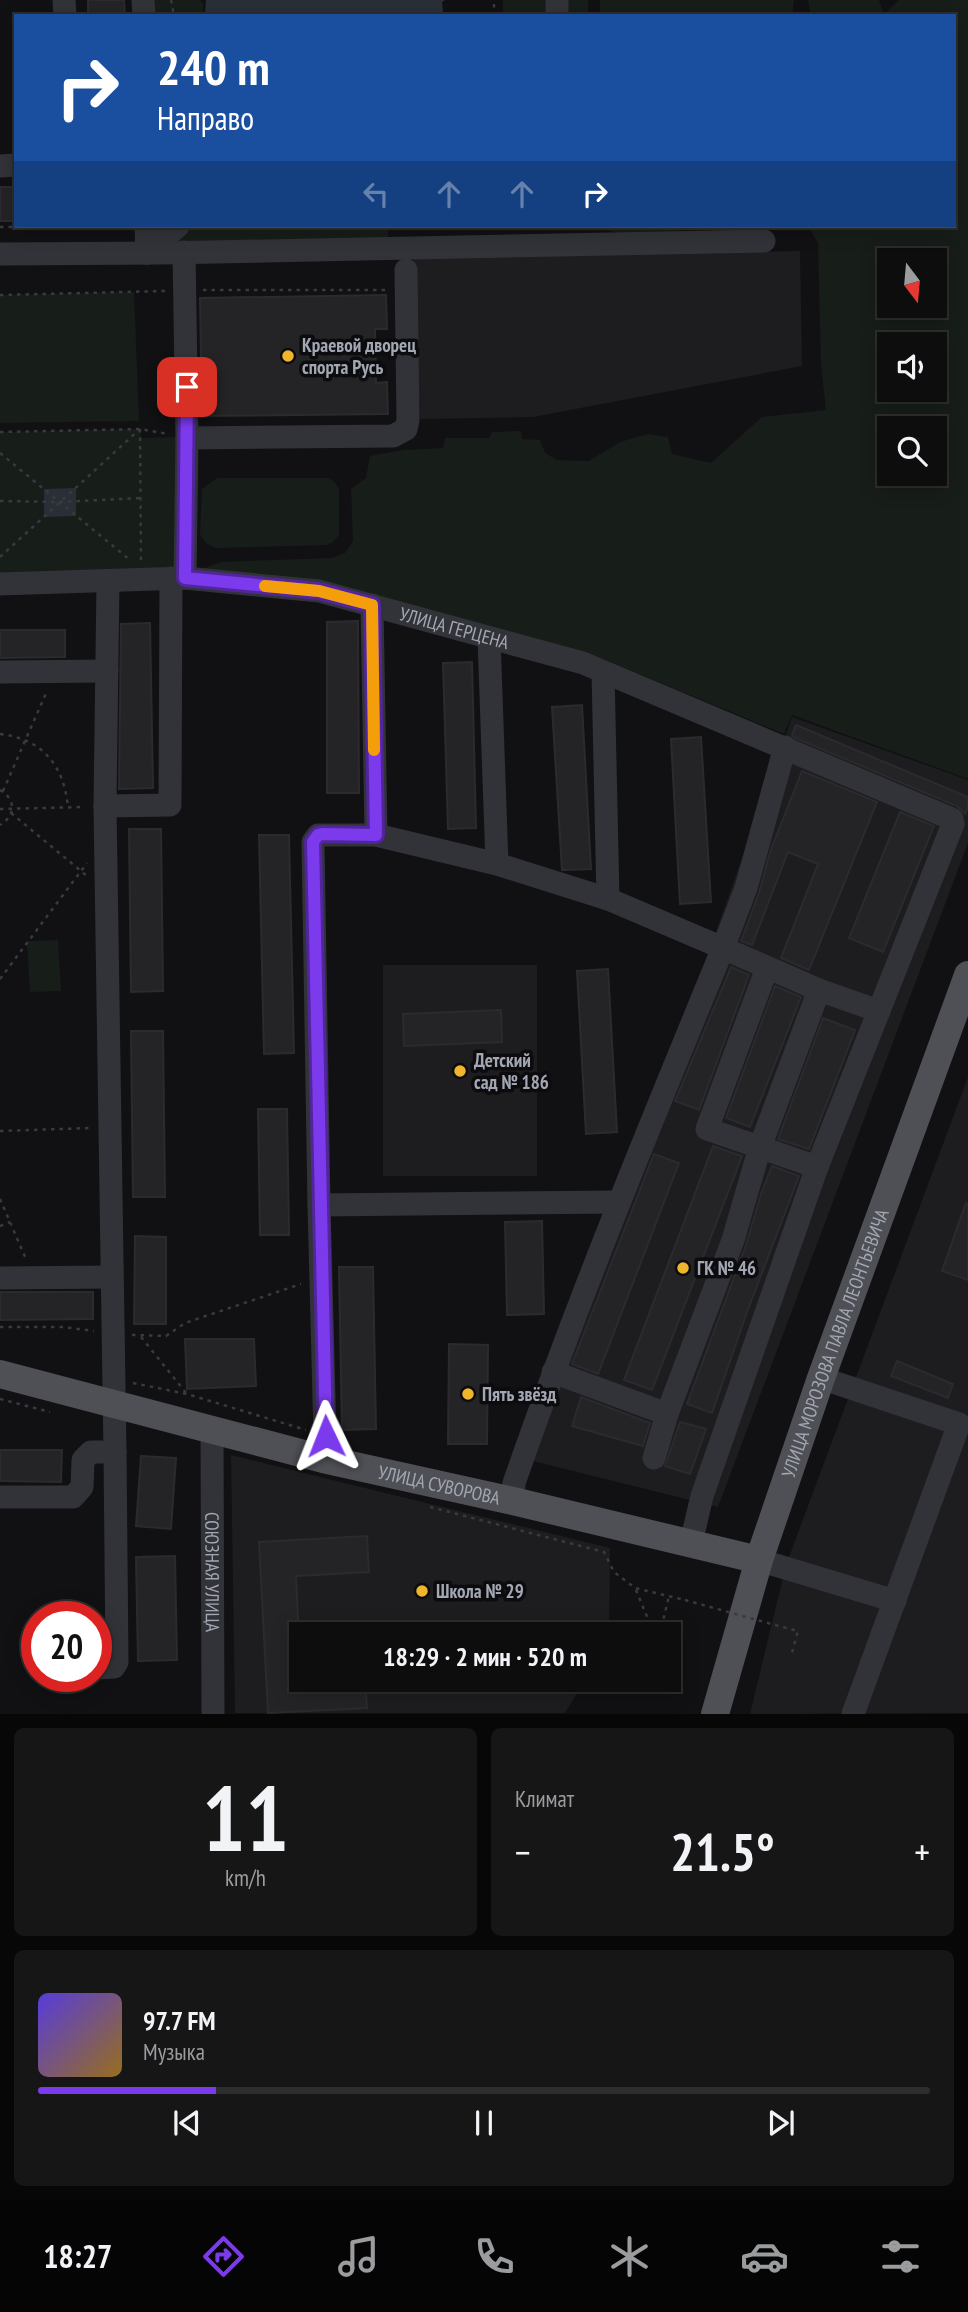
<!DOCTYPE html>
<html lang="ru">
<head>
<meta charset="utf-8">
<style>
  body { margin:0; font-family:"PT Sans Narrow",sans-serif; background:#161617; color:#f1f3f6; height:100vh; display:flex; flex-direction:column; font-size:26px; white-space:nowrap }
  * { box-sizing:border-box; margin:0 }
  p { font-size:23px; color:#9a9c9e }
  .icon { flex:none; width:38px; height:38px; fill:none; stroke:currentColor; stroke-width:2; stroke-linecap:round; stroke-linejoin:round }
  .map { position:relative; height:1714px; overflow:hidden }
  .details { display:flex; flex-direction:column; gap:14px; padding:14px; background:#070708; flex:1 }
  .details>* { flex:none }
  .top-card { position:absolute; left:14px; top:14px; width:942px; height:214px; border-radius:0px; box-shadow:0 4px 18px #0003,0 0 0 2px #2d2d2e; background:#1a4fa0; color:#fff; overflow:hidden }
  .needle { width:46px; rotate:164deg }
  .controls { position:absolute; left:877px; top:248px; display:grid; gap:14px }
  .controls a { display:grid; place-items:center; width:70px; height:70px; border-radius:0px; background:#0d0d0e; box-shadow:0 4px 18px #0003,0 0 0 2px #2d2d2e; font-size:35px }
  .speed { position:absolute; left:21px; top:1601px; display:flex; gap:14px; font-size:35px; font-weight:700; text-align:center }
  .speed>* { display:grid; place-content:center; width:91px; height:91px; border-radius:50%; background:#0d0d0e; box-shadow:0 4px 18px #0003,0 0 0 2px #2d2d2e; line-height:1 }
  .speed .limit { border:10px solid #d22; background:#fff; color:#111 }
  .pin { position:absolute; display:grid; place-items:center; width:60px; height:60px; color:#fff; margin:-30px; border-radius:14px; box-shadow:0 4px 10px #0006 }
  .me { position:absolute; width:77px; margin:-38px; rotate:358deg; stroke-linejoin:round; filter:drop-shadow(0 0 5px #0008) }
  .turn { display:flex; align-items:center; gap:24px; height:147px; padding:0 28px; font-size:32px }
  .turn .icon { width:91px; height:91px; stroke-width:2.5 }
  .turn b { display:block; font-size:49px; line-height:60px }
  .lanes { display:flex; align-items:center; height:66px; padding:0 28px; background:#0003; justify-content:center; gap:35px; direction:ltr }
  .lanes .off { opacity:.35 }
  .big { font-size:52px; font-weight:600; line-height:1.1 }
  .details .widget { flex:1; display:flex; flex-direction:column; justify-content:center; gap:10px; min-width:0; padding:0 24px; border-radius:10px; background:#161617 }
  .details .dial { align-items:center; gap:0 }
  .dial b { font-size:91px; line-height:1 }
  .song { display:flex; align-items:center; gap:21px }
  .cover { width:84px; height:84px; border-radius:10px; background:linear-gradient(135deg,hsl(250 70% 55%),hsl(40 70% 35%)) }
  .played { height:7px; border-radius:4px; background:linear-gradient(90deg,#7c3aed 20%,#2d2d2e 20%) }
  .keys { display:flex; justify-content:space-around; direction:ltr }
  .heat { display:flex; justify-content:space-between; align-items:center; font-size:38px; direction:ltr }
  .details .tiles { flex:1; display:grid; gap:14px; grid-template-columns:1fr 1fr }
  .widget:last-child { grid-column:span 2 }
  .trip { position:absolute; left:289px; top:1622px; width:392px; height:70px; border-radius:0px; background:#0d0d0e; box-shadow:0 4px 18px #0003,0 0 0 2px #2d2d2e; font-weight:600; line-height:70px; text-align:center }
  .menu { display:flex; height:112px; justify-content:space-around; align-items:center; background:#050506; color:#9a9c9e }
  .menu .icon { width:49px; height:49px }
  .menu .active { color:#7c3aed }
  .menu b { font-size:32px; color:#f1f3f6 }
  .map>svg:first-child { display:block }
</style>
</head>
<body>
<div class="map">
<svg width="968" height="1714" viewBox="0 0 968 1714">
  <rect width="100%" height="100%" fill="#111113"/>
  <path fill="#1d1d20" d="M 800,251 L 802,366 L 533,417 L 420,419 L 414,258 Z
    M 792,717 L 968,780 L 968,843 L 718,1507 L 529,1460 Z
    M 383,965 L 537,965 L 537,1176 L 383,1176 Z
    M 968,1077 L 968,1713 L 750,1714 L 786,1565 Z
    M 231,1455 L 610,1548 L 609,1634 L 301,1634 L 301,1680 L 585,1680 L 565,1713 L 235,1713 Z"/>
  <path fill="#171d19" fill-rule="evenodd" d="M 151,0 L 200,0 L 203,4 L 203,16 L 151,16 Z
    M 503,0 L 551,0 L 551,16 L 503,16 Z
    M 562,0 L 588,0 L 588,16 L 562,16 Z
    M 600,0 L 794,0 L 792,16 L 600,16 Z
    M 808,0 L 879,0 L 884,15 L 899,0 L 968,0 L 968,779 L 792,715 L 784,734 L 591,654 L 190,573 L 222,562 L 332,558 L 345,553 L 353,541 L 351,489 L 366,478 L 370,456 L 403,450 L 443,448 L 445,438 L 489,438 L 492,432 L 521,431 L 522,439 L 540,440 L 545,453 L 557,460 L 589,461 L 620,442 L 648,434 L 668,437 L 672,454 L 711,463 L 762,417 L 826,410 L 821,364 L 818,243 L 808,226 L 954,226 L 954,16 L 811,16 ZM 889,261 L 934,261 L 934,306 L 889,306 ZM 889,345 L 934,345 L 934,390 L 889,390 ZM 889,429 L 934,429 L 934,474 L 889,474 Z
    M 188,226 L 388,226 L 388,243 L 164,248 Z
    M 606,226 L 708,226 C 676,231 638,240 606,230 Z
    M 134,292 L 139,421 L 0,423 L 0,295 Z
    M 140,429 L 141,438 L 176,437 L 180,568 L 0,573 L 0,432 Z
    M 217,478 L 327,478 L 334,481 L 339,489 L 339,535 L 333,542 L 326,545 L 216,548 L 206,543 L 200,535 L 202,489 Z
    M 58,940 L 61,991 L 30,992 L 27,941 Z"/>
  <path fill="#282f36" d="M 206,0 L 445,0 L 442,2 L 443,12 L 440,16 L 208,16 L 205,13 Z
    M 76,488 L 76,516 L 44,517 L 44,489 Z"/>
  <path fill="#242427" stroke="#2b2b2f" stroke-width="2" d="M 88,0 L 124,0 L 125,16 L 88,16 Z
    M 0,187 L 16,187 L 16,221 L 0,221 Z
    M 386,295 L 387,329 L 375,329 L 376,383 L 387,382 L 388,414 L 202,416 L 200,298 Z
    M 358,621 L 359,793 L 327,793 L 327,622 Z
    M 150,623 L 153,788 L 119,789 L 121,624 Z
    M 0,630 L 65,630 L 65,657 L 0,658 Z
    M 472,662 L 476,828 L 448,829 L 443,663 Z
    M 582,705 L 591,869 L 564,870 L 562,870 L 552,707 Z
    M 796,725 L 968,797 L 968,807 L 965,814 L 957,806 L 795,738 L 792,735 Z
    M 701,737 L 711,902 L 680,904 L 671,739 Z
    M 802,771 L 877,802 L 809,970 L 781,958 L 818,864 L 788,852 L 752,945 L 741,941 L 759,893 L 770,852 Z
    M 900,812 L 934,826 L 883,952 L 849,938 Z
    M 129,829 L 161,829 L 163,991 L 131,992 Z
    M 259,835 L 289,835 L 294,1053 L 264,1054 Z
    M 731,967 L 749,975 L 699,1110 L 675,1101 Z
    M 608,969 L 617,1132 L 586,1134 L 577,971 Z
    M 775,986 L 801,997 L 750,1127 L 726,1118 Z
    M 501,1010 L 502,1042 L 404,1046 L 403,1014 Z
    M 823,1018 L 855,1030 L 809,1149 L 778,1139 Z
    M 131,1031 L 163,1031 L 165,1197 L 133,1197 Z
    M 258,1109 L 287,1109 L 289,1235 L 260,1235 Z
    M 713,1146 L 742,1156 L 652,1390 L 624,1380 Z
    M 654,1154 L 679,1163 L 598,1374 L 572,1364 Z
    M 772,1166 L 799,1176 L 747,1312 L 712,1413 L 687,1404 L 746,1245 L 761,1194 Z
    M 966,1203 L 968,1204 L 968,1280 L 942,1271 Z
    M 542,1221 L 544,1314 L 507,1315 L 505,1222 Z
    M 135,1236 L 166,1237 L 166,1324 L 134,1324 Z
    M 339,1267 L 373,1267 L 376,1429 L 342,1430 Z
    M 0,1292 L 93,1292 L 93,1319 L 0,1320 Z
    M 185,1339 L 254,1339 L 256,1386 L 187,1389 Z
    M 449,1344 L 488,1345 L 487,1444 L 448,1444 Z
    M 897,1361 L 953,1384 L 948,1398 L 891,1376 Z
    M 581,1397 L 650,1423 L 643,1446 L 572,1426 Z
    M 680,1422 L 706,1429 L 690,1474 L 665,1466 Z
    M 0,1450 L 62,1450 L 61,1482 L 0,1481 Z
    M 141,1456 L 176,1458 L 171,1529 L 136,1526 Z
    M 367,1536 L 369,1572 L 296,1576 L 301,1680 L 365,1680 L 367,1708 L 268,1713 L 259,1542 Z
    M 175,1556 L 177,1660 L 138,1661 L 136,1557 Z"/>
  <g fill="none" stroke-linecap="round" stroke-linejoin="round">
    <path stroke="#383a3e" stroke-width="2.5" stroke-dasharray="3.5 5" stroke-linecap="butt" d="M 171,0 L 174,16
      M 494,16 L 494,0
      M 0,227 L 106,226
      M 203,290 L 388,290
      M 0,295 L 165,291
      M 140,429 L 141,562
      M 0,432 L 140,429 L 168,434
      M 0,453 L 130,560
      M 0,501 L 60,502 L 141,498
      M 0,557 L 140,429
      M 0,734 C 43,739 64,766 68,807
      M 0,790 C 16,799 16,816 0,825
      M 3,791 L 47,691
      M 0,809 L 84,807
      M 11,813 L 87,876
      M 0,979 L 87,863
      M 0,1131 L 91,1128
      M 0,1199 L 26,1259
      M 0,1226 L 10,1222
      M 0,1327 L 63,1327 L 94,1331
      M 132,1335 L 166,1336 L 185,1323 L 301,1284
      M 141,1337 L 187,1394
      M 133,1383 L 187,1394 L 306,1430
      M 0,1399 L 50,1412
      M 430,1507 L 604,1552 L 614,1572 L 635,1588 L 685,1600
      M 636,1590 L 648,1619 L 654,1624 L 663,1621 L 669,1596
      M 775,1625 L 798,1631 L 791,1656"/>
    <g stroke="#323338" stroke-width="23">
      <path d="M 64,0 L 65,16"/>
      <path d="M 143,0 L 144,16"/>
      <path d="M 557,0 L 557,16"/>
      <path d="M 0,166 L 16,165"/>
      <path d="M 146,226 L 147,253"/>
      <path d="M 184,252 L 187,437 L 185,578"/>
      <path d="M 147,253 L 178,226"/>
      <path d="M 0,254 L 162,253 L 764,241"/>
      <path d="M 187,438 L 393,436 L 406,429 L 408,420 L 406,270"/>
      <path d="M 108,581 L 105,806 L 115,1452"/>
      <path id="s1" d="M 0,584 L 185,578 L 319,591 L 583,663 L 952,819 L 953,824 L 817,1167 L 702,1496 L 691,1543"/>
      <path d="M 372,605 L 376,835"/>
      <path d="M 489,638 L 497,864"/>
      <path d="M 0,672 L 107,671"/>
      <path d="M 603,672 L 608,899"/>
      <path d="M 785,747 L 746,888 L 723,948 L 819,990 L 879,1011"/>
      <path d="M 105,806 L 170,805 L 171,578"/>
      <path d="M 767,968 L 707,1129 L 817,1167"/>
      <path d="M 319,1205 L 618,1202"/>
      <path d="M 0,1278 L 111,1277"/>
      <path d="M 553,1372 L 667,1414 L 654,1458"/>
      <path d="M 821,1378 L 959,1424 L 853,1714"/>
      <path d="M 667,1414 L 733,1240 L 760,1147 L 819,990"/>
      <path id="s2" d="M 212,1430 L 213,1714"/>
      <path d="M 323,1459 L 325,1436 L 319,1205 L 313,842 L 318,835 L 376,835 L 497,864 L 608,899 L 723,948 C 650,1125 577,1302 514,1483 L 513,1501"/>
      <path d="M 0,1497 L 73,1497 L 82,1487 L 83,1460 L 91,1452 L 115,1452 L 117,1662 L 114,1667 L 96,1668"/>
      <path d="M 759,1560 L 895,1601"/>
    </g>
    <g stroke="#4e5056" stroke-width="28">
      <path id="s3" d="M 0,1374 L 323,1459 L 513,1501 L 759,1560"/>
      <path id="s4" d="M 715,1714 L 759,1560 L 821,1378 L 968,975"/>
    </g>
    <path stroke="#383a3e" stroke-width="2.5" stroke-dasharray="3.5 5" stroke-linecap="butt" d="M 685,1600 L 775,1625"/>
  </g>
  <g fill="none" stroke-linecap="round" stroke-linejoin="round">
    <g stroke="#51269a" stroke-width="18">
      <path id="route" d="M 187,387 L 185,578 L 319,591 L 372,605 L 376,835 L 322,834 L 318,835 L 313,842 L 326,1436"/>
    </g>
    <use href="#route" stroke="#7c3aed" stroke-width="12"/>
    <path stroke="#f59e0b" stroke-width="12" d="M 265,586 L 319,591 L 372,605 L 374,750"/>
  </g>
  <g fill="#efb52c" stroke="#0c0c0e" stroke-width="2.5">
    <circle cx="288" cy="356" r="7"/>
    <circle cx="460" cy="1071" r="7"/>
    <circle cx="683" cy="1268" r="7"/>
    <circle cx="468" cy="1394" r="7"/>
    <circle cx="422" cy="1591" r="7"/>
  </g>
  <g text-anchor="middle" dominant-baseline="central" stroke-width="7" stroke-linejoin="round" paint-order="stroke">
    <g font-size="19" font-weight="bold" fill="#a2a7b3" stroke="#0c0c0e" text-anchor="start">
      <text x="302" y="345">Краевой дворец<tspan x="302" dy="22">спорта Русь</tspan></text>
      <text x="474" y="1060">Детский<tspan x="474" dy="22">сад № 186</tspan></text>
      <text x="697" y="1268">ГК № 46</text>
      <text x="482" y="1394">Пять звёзд</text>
      <text x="436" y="1591">Школа № 29</text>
    </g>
    <g font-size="19" fill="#a2a7b3" stroke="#0c0c0e">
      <text stroke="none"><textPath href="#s1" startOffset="460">УЛИЦА ГЕРЦЕНА</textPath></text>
      <text stroke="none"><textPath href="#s4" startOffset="390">УЛИЦА МОРОЗОВА ПАВЛА ЛЕОНТЬЕВИЧА</textPath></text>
      <text stroke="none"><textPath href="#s3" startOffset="453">УЛИЦА СУВОРОВА</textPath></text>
      <text stroke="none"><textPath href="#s2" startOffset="142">СОЮЗНАЯ УЛИЦА</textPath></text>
    </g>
  </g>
</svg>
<div class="controls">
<a><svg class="needle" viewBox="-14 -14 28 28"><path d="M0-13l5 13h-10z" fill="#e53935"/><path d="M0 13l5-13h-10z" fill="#9a9c9e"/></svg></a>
<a><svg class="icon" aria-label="sound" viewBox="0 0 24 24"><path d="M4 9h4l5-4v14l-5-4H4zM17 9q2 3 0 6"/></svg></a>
<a><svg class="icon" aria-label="search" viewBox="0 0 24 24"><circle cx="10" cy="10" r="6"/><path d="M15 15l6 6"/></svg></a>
</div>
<div class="speed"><div class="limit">20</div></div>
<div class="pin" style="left:187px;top:387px;background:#d93025"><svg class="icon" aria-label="arrive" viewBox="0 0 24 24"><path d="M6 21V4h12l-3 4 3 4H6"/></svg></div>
<svg class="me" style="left:326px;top:1436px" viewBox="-20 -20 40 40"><path d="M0-17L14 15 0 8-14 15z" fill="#7c3aed" stroke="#fff" stroke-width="4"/></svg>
<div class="trip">18:29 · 2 мин · 520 m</div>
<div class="top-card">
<div class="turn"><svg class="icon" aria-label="right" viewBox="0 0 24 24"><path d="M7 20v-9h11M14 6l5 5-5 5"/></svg><div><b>240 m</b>Направо</div></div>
<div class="lanes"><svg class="icon off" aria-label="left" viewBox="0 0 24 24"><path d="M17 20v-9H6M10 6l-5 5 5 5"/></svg><svg class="icon off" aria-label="ahead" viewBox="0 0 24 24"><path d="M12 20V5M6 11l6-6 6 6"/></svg><svg class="icon off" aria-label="ahead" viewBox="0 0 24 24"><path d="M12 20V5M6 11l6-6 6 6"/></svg><svg class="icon" aria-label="right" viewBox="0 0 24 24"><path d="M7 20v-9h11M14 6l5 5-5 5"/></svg></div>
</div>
</div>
<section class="details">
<div class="tiles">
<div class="widget dial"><b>11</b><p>km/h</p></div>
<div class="widget"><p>Климат</p>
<div class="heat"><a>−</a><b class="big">21.5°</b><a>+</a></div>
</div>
<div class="widget">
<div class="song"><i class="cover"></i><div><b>97.7 FM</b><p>Музыка</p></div></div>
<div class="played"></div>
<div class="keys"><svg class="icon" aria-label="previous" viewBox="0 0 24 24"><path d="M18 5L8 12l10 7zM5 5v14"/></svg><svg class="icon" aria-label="pause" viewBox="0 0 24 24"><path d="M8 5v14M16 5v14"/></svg><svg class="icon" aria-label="next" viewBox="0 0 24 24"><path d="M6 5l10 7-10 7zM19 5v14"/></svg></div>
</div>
</div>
</section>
<nav class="menu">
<b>18:27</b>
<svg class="icon active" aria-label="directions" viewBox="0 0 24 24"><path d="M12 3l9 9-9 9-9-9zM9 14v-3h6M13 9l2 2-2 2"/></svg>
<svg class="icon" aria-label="music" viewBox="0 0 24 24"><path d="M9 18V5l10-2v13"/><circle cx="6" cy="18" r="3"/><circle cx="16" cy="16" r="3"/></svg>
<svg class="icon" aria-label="phone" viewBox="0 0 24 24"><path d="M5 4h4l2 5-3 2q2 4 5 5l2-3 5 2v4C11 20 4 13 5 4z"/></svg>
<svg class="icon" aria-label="climate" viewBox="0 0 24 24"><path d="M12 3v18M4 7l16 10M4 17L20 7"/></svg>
<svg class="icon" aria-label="car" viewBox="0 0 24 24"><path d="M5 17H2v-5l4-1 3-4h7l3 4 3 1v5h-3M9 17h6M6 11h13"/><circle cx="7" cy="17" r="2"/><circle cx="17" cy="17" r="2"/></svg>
<svg class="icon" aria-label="filters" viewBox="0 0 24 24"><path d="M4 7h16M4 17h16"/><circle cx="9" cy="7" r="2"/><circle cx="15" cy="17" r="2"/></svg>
</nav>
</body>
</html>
